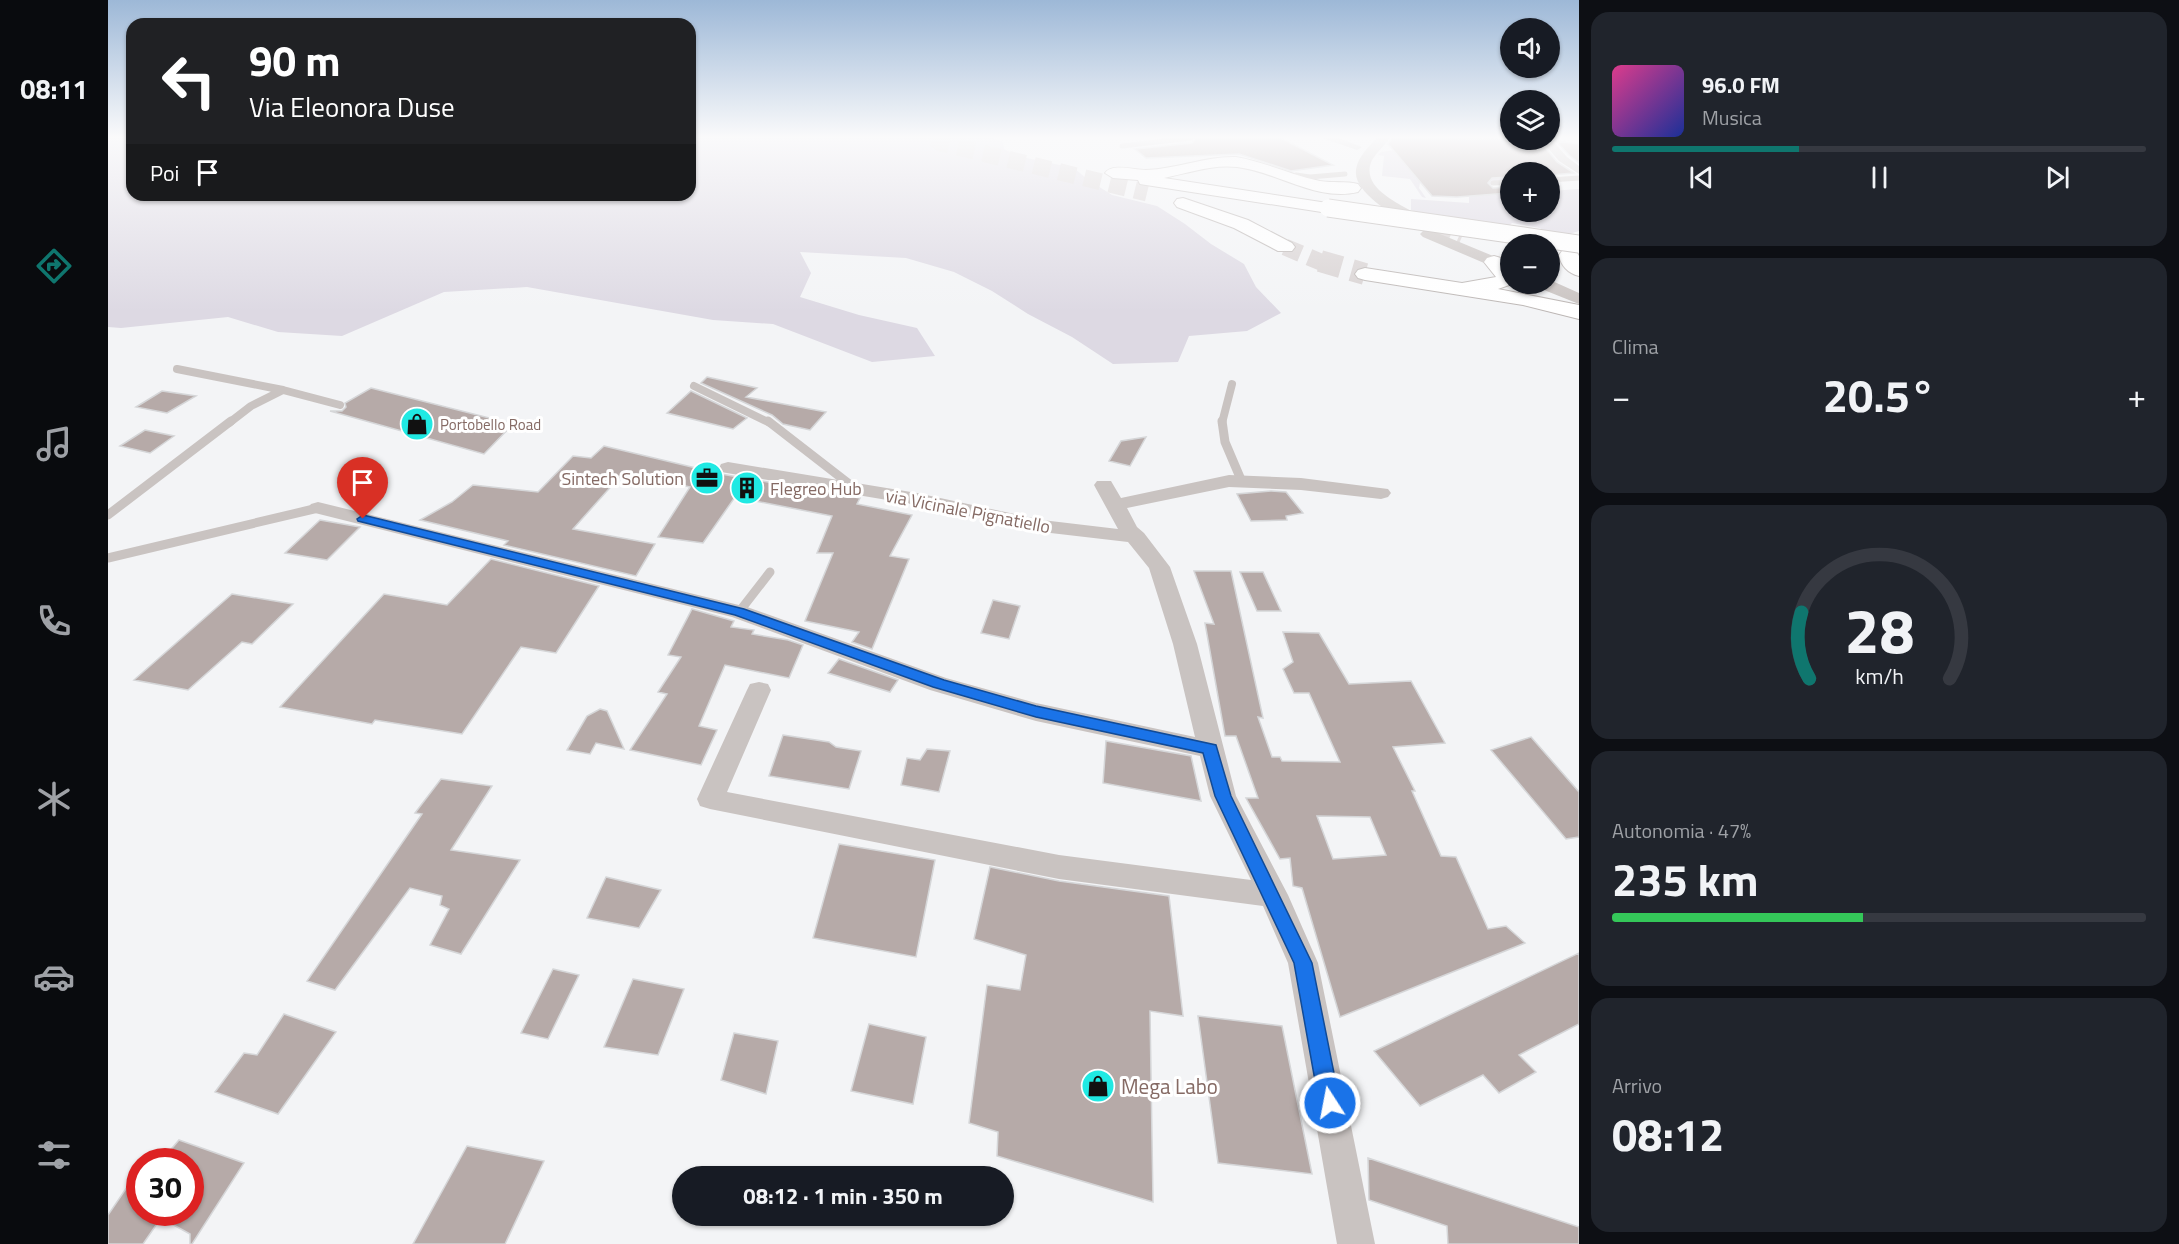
<!DOCTYPE html>
<html lang="it">
<head>
<meta charset="utf-8">
<style>
  body { margin:0; font-family:"Titillium Web",sans-serif; background:#20242c; color:#f1f3f6; height:100vh; display:flex; flex-direction:column; font-size:22px; white-space:nowrap }
  * { box-sizing:border-box; margin:0 }
  p { font-size:20px; color:#9ea1a6 }
  .icon { flex:none; width:33px; height:33px; fill:none; stroke:currentColor; stroke-width:2; stroke-linecap:round; stroke-linejoin:round }
  .map { position:relative; flex:1; overflow:hidden }
  .drawer { display:flex; flex-direction:column; gap:12px; padding:12px; background:#0d0f14; width:600px }
  .drawer>* { flex:none }
  .banner { position:absolute; left:18px; top:18px; width:570px; height:183px; border-radius:18px; box-shadow:0 2px 4px #0004; background:#202124; color:#fff; overflow:hidden }
  .tools { position:absolute; left:1392px; top:18px; display:grid; gap:12px }
  .tools a { display:grid; place-items:center; width:60px; height:60px; border-radius:50%; background:#171b24; box-shadow:0 2px 4px #0004; font-size:30px }
  .speed { position:absolute; left:18px; top:1148px; display:flex; gap:12px; font-size:30px; font-weight:700; text-align:center }
  .speed>* { display:grid; place-content:center; width:78px; height:78px; border-radius:50%; background:#171b24; box-shadow:0 2px 4px #0004; line-height:1 }
  .speed .limit { border:9px solid #d22; background:#fff; color:#111 }
  .pin { position:absolute; display:grid; place-items:center; width:51px; height:51px; color:#fff; margin:-62px -26px; border-radius:50% 50% 50% 0; rotate:-45deg; box-shadow:0 0 6px #0007 }
  .pin .icon { rotate:45deg }
  .me { position:absolute; width:66px; margin:-33px; rotate:349deg; stroke-linejoin:round; filter:drop-shadow(0 0 4px #0008) }
  .turn { display:flex; align-items:center; gap:21px; height:126px; padding:0 24px; font-size:27px }
  .turn .icon { width:78px; height:78px; stroke-width:2.5 }
  .turn b { display:block; font-size:42px; line-height:51px }
  .then { display:flex; align-items:center; height:57px; padding:0 24px; background:#0003; gap:12px; font-size:22px }
  .big { font-size:45px; font-weight:700; line-height:1.1 }
  .drawer .tile { flex:1; display:flex; flex-direction:column; justify-content:center; gap:9px; min-width:0; padding:0 21px; border-radius:18px; background:#20242c }
  .drawer .dial { align-items:center; gap:0 }
  .dial svg { height:156px; overflow:visible; fill:none; stroke:#363941; stroke-width:7; stroke-linecap:round; text-anchor:middle }
  .dial text { fill:#f1f3f6; stroke:none }
  .song { display:flex; align-items:center; gap:18px }
  .cover { width:72px; height:72px; border-radius:9px; background:linear-gradient(135deg,hsl(330 70% 55%),hsl(230 70% 35%)) }
  .played { height:6px; border-radius:3px; background:linear-gradient(90deg,#0f766e 35%,#363941 35%) }
  .keys { display:flex; justify-content:space-around; direction:ltr }
  .heat { display:flex; justify-content:space-between; align-items:center; font-size:33px; direction:ltr }
  .charge { height:9px; border-radius:4px; background:linear-gradient(90deg,#34c759 47%,#363941 0) }
  .trip { position:absolute; left:564px; top:1166px; width:342px; height:60px; border-radius:30px; background:#171b24; box-shadow:0 2px 4px #0004; font-weight:700; line-height:60px; text-align:center }
  main { display:flex; flex:1; min-height:0 }
  .tab-bar { display:flex; flex-direction:column; width:108px; justify-content:space-around; align-items:center; background:#090b0e; color:#9ea1a6 }
  .tab-bar .icon { width:42px; height:42px }
  .tab-bar .current { color:#0f766e }
  .tab-bar b { font-size:27px; color:#f1f3f6 }
  .map>svg:first-child { display:block }
</style>
</head>
<body>
<main>
<nav class="tab-bar">
<b>08:11</b>
<svg class="icon current" aria-label="directions" viewBox="0 0 24 24"><path d="M12 3l9 9-9 9-9-9zM9 14v-3h6M13 9l2 2-2 2"/></svg>
<svg class="icon" aria-label="music" viewBox="0 0 24 24"><path d="M9 18V5l10-2v13"/><circle cx="6" cy="18" r="3"/><circle cx="16" cy="16" r="3"/></svg>
<svg class="icon" aria-label="phone" viewBox="0 0 24 24"><path d="M5 4h4l2 5-3 2q2 4 5 5l2-3 5 2v4C11 20 4 13 5 4z"/></svg>
<svg class="icon" aria-label="climate" viewBox="0 0 24 24"><path d="M12 3v18M4 7l16 10M4 17L20 7"/></svg>
<svg class="icon" aria-label="car" viewBox="0 0 24 24"><path d="M5 17H2v-5l4-1 3-4h7l3 4 3 1v5h-3M9 17h6M6 11h13"/><circle cx="7" cy="17" r="2"/><circle cx="17" cy="17" r="2"/></svg>
<svg class="icon" aria-label="filters" viewBox="0 0 24 24"><path d="M4 7h16M4 17h16"/><circle cx="9" cy="7" r="2"/><circle cx="15" cy="17" r="2"/></svg>
</nav>
<div class="map">
<svg width="1471" height="1244" viewBox="0 0 1471 1244">
  <rect width="100%" height="100%" fill="#f3f4f6"/>
  <path fill="#ddd9e3" d="M 0,138 L 24,138 L 24,195 L 582,195 L 582,138 L 885,138 L 895,142 L 896,149 L 909,156 L 966,168 L 979,179 L 1004,195 L 1049,206 L 1077,224 L 1103,244 L 1136,264 L 1148,287 L 1173,313 L 1139,331 L 1081,336 L 1070,362 L 1005,364 L 964,337 L 920,314 L 884,291 L 846,272 L 798,258 L 692,252 L 703,273 L 692,297 L 751,315 L 809,328 L 827,356 L 764,362 L 665,324 L 605,320 L 419,287 L 336,292 L 234,336 L 170,332 L 120,317 L 13,328 L 0,327 Z
    M 1293,149 L 1389,175 L 1401,180 L 1383,182 L 1386,184 L 1348,187 L 1325,180 L 1312,183 L 1311,188 L 1318,198 L 1314,197 L 1302,179 L 1274,176 L 1276,156 L 1270,155 L 1273,152 Z
    M 1471,189 L 1471,231 L 1461,234 L 1437,233 L 1432,228 L 1404,223 L 1400,227 L 1319,216 L 1303,210 L 1303,199 L 1361,203 L 1361,197 L 1365,196 L 1402,193 L 1402,212 L 1442,212 L 1442,191 Z"/>
  <path fill="#b6aaa8" stroke="#d5d6d8" stroke-width="1.5" fill-rule="evenodd" d="M 1088,138 L 1173,138 L 1225,165 L 1183,171 L 1131,154 L 1038,158 L 1027,149 L 1084,143 Z
    M 1284,138 L 1431,140 L 1449,162 L 1466,173 L 1442,175 L 1442,172 L 1402,172 L 1402,177 L 1384,178 L 1380,183 L 1385,188 L 1402,187 L 1402,193 L 1349,197 L 1324,196 L 1280,144 Z
    M 1448,141 L 1471,144 L 1471,163 L 1461,155 Z
    M 599,377 L 649,388 L 638,397 L 718,412 L 702,430 L 675,424 L 664,415 L 593,383 Z
    M 263,388 L 405,424 L 376,454 L 222,411 L 234,411 L 238,407 L 237,403 Z
    M 54,391 L 88,396 L 59,413 L 28,407 Z
    M 583,391 L 639,418 L 625,429 L 559,413 Z
    M 37,430 L 66,436 L 42,453 L 12,446 Z
    M 1038,437 L 1022,466 L 1001,461 L 1013,441 Z
    M 496,446 L 613,474 L 752,498 L 749,504 L 804,515 L 782,556 L 801,559 L 764,649 L 744,642 L 751,632 L 697,621 L 725,553 L 709,553 L 724,516 L 627,497 L 595,543 L 550,537 L 582,487 L 516,472 L 465,529 L 547,544 L 528,576 L 396,545 L 400,541 L 312,520 L 344,502 L 365,485 L 430,492 L 465,456 L 483,458 Z
    M 1163,491 L 1178,492 L 1195,513 L 1178,516 L 1179,520 L 1143,521 L 1129,494 Z
    M 212,520 L 252,527 L 219,560 L 177,553 Z
    M 383,559 L 491,586 L 448,653 L 413,647 L 354,734 L 267,720 L 264,724 L 172,707 L 276,594 L 339,605 Z
    M 1086,571 L 1123,571 L 1155,718 L 1150,717 L 1164,757 L 1172,757 L 1174,761 L 1232,762 L 1201,693 L 1186,693 L 1175,669 L 1185,662 L 1175,632 L 1211,633 L 1241,684 L 1303,681 L 1337,743 L 1285,747 L 1307,791 L 1304,791 L 1333,856 L 1348,857 L 1380,929 L 1398,926 L 1417,943 L 1232,1017 L 1194,888 L 1185,886 L 1182,858 L 1172,859 L 1138,798 L 1150,798 L 1128,736 L 1117,736 L 1097,623 L 1106,624 ZM 1209,816 L 1262,817 L 1278,855 L 1225,859 Z
    M 1132,572 L 1155,572 L 1173,611 L 1149,611 Z
    M 124,594 L 185,604 L 144,644 L 134,642 L 80,690 L 26,680 Z
    M 885,600 L 912,606 L 901,639 L 873,633 Z
    M 584,609 L 626,621 L 623,627 L 646,630 L 644,634 L 680,640 L 695,645 L 681,678 L 617,665 L 591,726 L 609,730 L 593,765 L 522,750 L 559,694 L 550,692 L 573,657 L 560,655 Z
    M 731,659 L 790,680 L 782,692 L 720,673 Z
    M 492,709 L 499,711 L 516,749 L 488,743 L 482,754 L 459,750 L 479,716 Z
    M 675,735 L 721,742 L 728,747 L 753,751 L 741,789 L 661,776 Z
    M 1423,737 L 1471,792 L 1471,837 L 1458,839 L 1383,750 Z
    M 998,741 L 1083,756 L 1093,801 L 995,783 Z
    M 819,749 L 842,751 L 831,792 L 793,785 L 799,758 L 812,760 Z
    M 333,779 L 384,786 L 343,850 L 412,860 L 353,954 L 322,945 L 341,909 L 332,905 L 334,896 L 302,888 L 227,990 L 199,981 L 314,814 L 307,813 Z
    M 731,844 L 827,860 L 808,957 L 705,938 Z
    M 882,867 L 951,881 L 1061,896 L 1075,1016 L 1042,1011 L 1045,1202 L 889,1156 L 890,1132 L 861,1123 L 879,985 L 912,990 L 918,955 L 866,939 Z
    M 498,877 L 553,890 L 531,928 L 479,918 Z
    M 1471,953 L 1471,1024 L 1411,1055 L 1428,1072 L 1391,1093 L 1375,1075 L 1312,1106 L 1266,1051 Z
    M 445,969 L 471,975 L 440,1039 L 413,1033 Z
    M 525,979 L 576,989 L 550,1055 L 496,1047 Z
    M 176,1014 L 228,1032 L 170,1114 L 107,1092 L 136,1053 L 149,1055 Z
    M 1090,1016 L 1174,1026 L 1204,1174 L 1110,1163 Z
    M 761,1024 L 818,1037 L 805,1104 L 743,1091 Z
    M 626,1033 L 670,1041 L 658,1094 L 613,1080 Z
    M 71,1140 L 136,1163 L 84,1244 L 82,1244 L 82,1234 L 53,1218 L 35,1244 L 0,1244 L 0,1215 L 32,1168 L 32,1212 L 82,1212 L 82,1161 L 53,1161 Z
    M 359,1146 L 436,1161 L 397,1244 L 305,1244 Z
    M 1260,1158 L 1471,1227 L 1471,1244 L 1340,1244 L 1339,1226 L 1261,1200 Z"/>
  <g fill="none" stroke-linecap="round" stroke-linejoin="round">
    <path stroke="#d8d2d2" stroke-width="14" stroke-dasharray="14 8" stroke-linecap="butt" d="M 1310,220 L 1353,239"/>
    <path stroke="#d8d2d2" stroke-width="17" stroke-dasharray="17 9" stroke-linecap="butt" d="M 826,138 L 833,143 L 1039,193
      M 1177,247 L 1215,263"/>
    <path stroke="#d8d2d2" stroke-width="22" stroke-dasharray="22 11" stroke-linecap="butt" d="M 1212,261 L 1257,274"/>
    <g stroke="#bcb6b4" stroke-width="2">
      <path id="trunk" d="M 1128,157 C 1157,162 1183,175 1212,181 C 1224,183 1238,181 1250,184 L 1253,188 L 1250,192 C 1208,202 1170,172 1129,167 C 1105,164 1080,173 1056,178 L 1226,204 L 1229,208 L 1226,212 L 1220,213 L 1038,185 L 1032,184 L 1030,180 L 1005,178 L 997,173 C 1004,163 1026,170 1038,170 C 1069,169 1097,156 1128,157 Z
        M 1075,198 L 1140,220 L 1184,243 L 1187,247 L 1184,251 L 1170,251 L 1126,228 L 1069,207 L 1066,203 L 1069,199 Z
        M 1461,249 L 1468,251 L 1471,256 L 1471,276 C 1460,273 1453,266 1451,255 L 1454,251 Z
        M 1386,256 L 1393,258 L 1402,266 L 1404,284 L 1390,289 L 1471,305 L 1471,319 L 1415,305 L 1257,280 L 1250,278 L 1247,274 L 1250,270 L 1257,268 L 1354,283 L 1388,277 L 1376,262 L 1379,258 Z"/>
    </g>
    <path stroke="#c9c3c1" stroke-width="5" d="M 1014,146 L 1083,138
      M 1188,175 L 1202,177 L 1237,174
      M 1442,180 L 1471,178
      M 1385,183 L 1402,182"/>
    <path stroke="#c9c3c1" stroke-width="8" d="M 69,369 L 175,390 L 143,406 L 121,423
      M 586,386 L 662,423
      M 175,390 L 232,405
      M 1114,423 L 1124,384"/>
    <path stroke="#c9c3c1" stroke-width="9" d="M 660,421 L 749,490
      M 1114,421 L 1117,442 L 1134,482
      M 0,515 L 123,421
      M 0,558 L 210,508
      M 631,612 L 662,572"/>
    <path fill="#c9c3c1" fill-rule="evenodd" d="M 1214,138 L 1230,138 L 1254,147 L 1249,150 Z
      M 1442,138 L 1459,157 L 1471,166 L 1471,174 L 1451,161 L 1433,140 Z
      M 620,462 L 809,493 L 934,520 L 1010,529 L 986,485 L 989,481 L 1003,481 L 1013,498 L 1121,475 L 1193,478 L 1280,489 L 1283,493 L 1280,497 L 1273,499 L 1193,490 L 1121,487 L 1019,508 L 1029,527 L 1036,533 L 1062,567 L 1089,644 L 1128,796 L 1180,895 L 1210,963 L 1267,1244 L 1229,1244 L 1180,963 L 1155,906 L 951,879 L 602,809 L 592,806 L 589,799 L 639,690 L 642,684 L 651,682 L 660,684 L 663,690 L 619,792 L 951,855 L 1143,880 L 1102,796 L 1092,756 L 928,721 L 822,690 L 624,617 L 203,512 L 200,508 L 203,504 L 210,502 L 639,607 L 838,678 L 928,703 L 1087,737 L 1065,644 L 1041,568 L 1020,542 L 934,532 L 809,505 L 613,472 L 611,468 L 613,464 Z"/>
    <path fill="#c9c3c1" fill-rule="evenodd" d="M 1269,138 L 1282,138 C 1276,146 1269,152 1264,160 C 1252,186 1286,201 1303,211 L 1305,214 L 1303,217 C 1287,221 1248,191 1248,174 C 1247,160 1260,147 1269,138 Z
      M 1320,229 L 1402,263 L 1402,274 L 1315,237 L 1312,234 L 1315,231 Z
      M 1442,280 L 1471,293 L 1471,304 L 1431,288 L 1429,284 L 1442,284 Z"/>
    <use href="#trunk" fill="#fff" fill-rule="evenodd"/>
    <g stroke="#bcb6b4" stroke-width="19" stroke-linecap="butt">
      <path id="trunk-bridge" d="M 1220,208 L 1471,244"/>
    </g>
    <use href="#trunk-bridge" stroke="#fff" stroke-width="17"/>
  </g>
  <linearGradient id="sky" x2="0" y2="1"><stop stop-color="#9db8d7"/><stop offset="0.44" stop-color="#fafafb"/><stop offset="1" stop-color="#fafafb" stop-opacity="0"/></linearGradient>
  <rect width="1471" height="312" fill="url(#sky)"/>
  <path fill="#1a73e8" stroke="#114b97" stroke-width="1.5" d="M 255,515 L 636,609 L 836,680 L 928,706 L 1108,745 L 1123,796 L 1204,963 L 1232,1103 L 1229,1111 L 1222,1114 L 1214,1111 L 1211,1103 L 1186,963 L 1107,796 L 1095,753 L 928,717 L 825,687 L 627,615 L 250,521 L 249,519 Z"/>
  <defs>
    <g id="shop-disc" transform="scale(1.725)"><circle r="9.5" fill="#20e9e3" stroke="#fff"/><path d="M-5-2.5h2.3a2.7 3.5 0 0 1 5.4 0H5L5.5 6h-11ZM-1.5-2.5h3a1.5 2.3 0 0 0-3 0Z" fill="#111"/></g>
    <g id="office-disc" transform="scale(1.725)"><circle r="9.5" fill="#20e9e3" stroke="#fff"/><path d="M-6-3h4V-5.5h4V-3h4V5H-6ZM-1-4.5V-3h2v-1.5ZM-6 0V1H6V0Z" fill="#111"/></g>
    <g id="building-disc" transform="scale(1.725)"><circle r="9.5" fill="#20e9e3" stroke="#fff"/><path d="M-4-6H4V6H1V3H-1V6H-4ZM-2.5-4.3h1.7v1.8h-1.7ZM.8-4.3h1.7v1.8H.8ZM-2.5-1h1.7V.8h-1.7ZM.8-1h1.7V.8H.8Z" fill="#111"/></g>
  </defs>
  <g fill-rule="evenodd">
    <use href="#shop-disc" x="309" y="424"/>
    <use href="#office-disc" x="599" y="478"/>
    <use href="#building-disc" x="639" y="488"/>
    <use href="#shop-disc" x="990" y="1086"/>
  </g>
  <g text-anchor="middle" dominant-baseline="central" stroke-width="6" stroke-linejoin="round" paint-order="stroke">
    <g font-size="15" fill="#856a64" stroke="#fff" text-anchor="start">
      <text x="332" y="424">Portobello Road</text>
    </g>
    <g font-size="18" fill="#856a64" stroke="#fff" text-anchor="end">
      <text x="576" y="478">Sintech Solution</text>
      <text x="662" y="488" text-anchor="start">Flegreo Hub</text>
    </g>
    <g font-size="18" fill="#856a64" stroke="#fff">
      <text transform="translate(860 511) rotate(11)">via Vicinale Pignatiello</text>
    </g>
    <g font-size="21" fill="#856a64" stroke="#fff" text-anchor="start">
      <text x="1013" y="1086">Mega Labo</text>
    </g>
  </g>
</svg>
<div class="tools">
<a><svg class="icon" aria-label="sound" viewBox="0 0 24 24"><path d="M4 9h4l5-4v14l-5-4H4zM17 9q2 3 0 6"/></svg></a>
<a><svg class="icon" aria-label="layers" viewBox="0 0 24 24"><path d="M12 4l9 5-9 5-9-5zM3 14l9 5 9-5"/></svg></a>
<a>+</a>
<a>−</a>
</div>
<div class="speed"><div class="limit">30</div></div>
<div class="pin" style="left:255px;top:519px;background:#d93025"><svg class="icon" aria-label="arrive" viewBox="0 0 24 24"><path d="M6 21V4h12l-3 4 3 4H6"/></svg></div>
<svg class="me" style="left:1222px;top:1103px" viewBox="-20 -20 40 40"><circle r="17" fill="#1a73e8" stroke="#fff" stroke-width="3"/><path d="M0-11L8 9 0 5-8 9z" fill="#fff"/></svg>
<div class="trip">08:12 · 1 min · 350 m</div>
<div class="banner">
<div class="turn"><svg class="icon" aria-label="left" viewBox="0 0 24 24"><path d="M17 20v-9H6M10 6l-5 5 5 5"/></svg><div><b>90 m</b>Via Eleonora Duse</div></div>
<div class="then">Poi<svg class="icon" aria-label="arrive" viewBox="0 0 24 24"><path d="M6 21V4h12l-3 4 3 4H6"/></svg></div>
</div>
</div>
<section class="drawer">
<div class="tile">
<div class="song"><i class="cover"></i><div><b>96.0 FM</b><p>Musica</p></div></div>
<div class="played"></div>
<div class="keys"><svg class="icon" aria-label="previous" viewBox="0 0 24 24"><path d="M18 5L8 12l10 7zM5 5v14"/></svg><svg class="icon" aria-label="pause" viewBox="0 0 24 24"><path d="M8 5v14M16 5v14"/></svg><svg class="icon" aria-label="next" viewBox="0 0 24 24"><path d="M6 5l10 7-10 7zM19 5v14"/></svg></div>
</div>
<div class="tile"><p>Clima</p>
<div class="heat"><a>−</a><b class="big">20.5°</b><a>+</a></div>
</div>
<div class="tile dial"><svg viewBox="0 0 100 80">
<path d="M14 69A42 42 0 1 1 86 69"/>
<path d="M14 69A42 42 0 0 1 10 35" stroke="#0f766e"/>
<text x="50" y="56" font-size="32" font-weight="700">28</text>
<text x="50" y="72" font-size="11">km/h</text>
</svg></div>
<div class="tile"><p>Autonomia · 47%</p><b class="big">235 km</b><div class="charge"></div></div>
<div class="tile"><p>Arrivo</p><b class="big">08:12</b></div>
</section>
</main>
</body>
</html>
